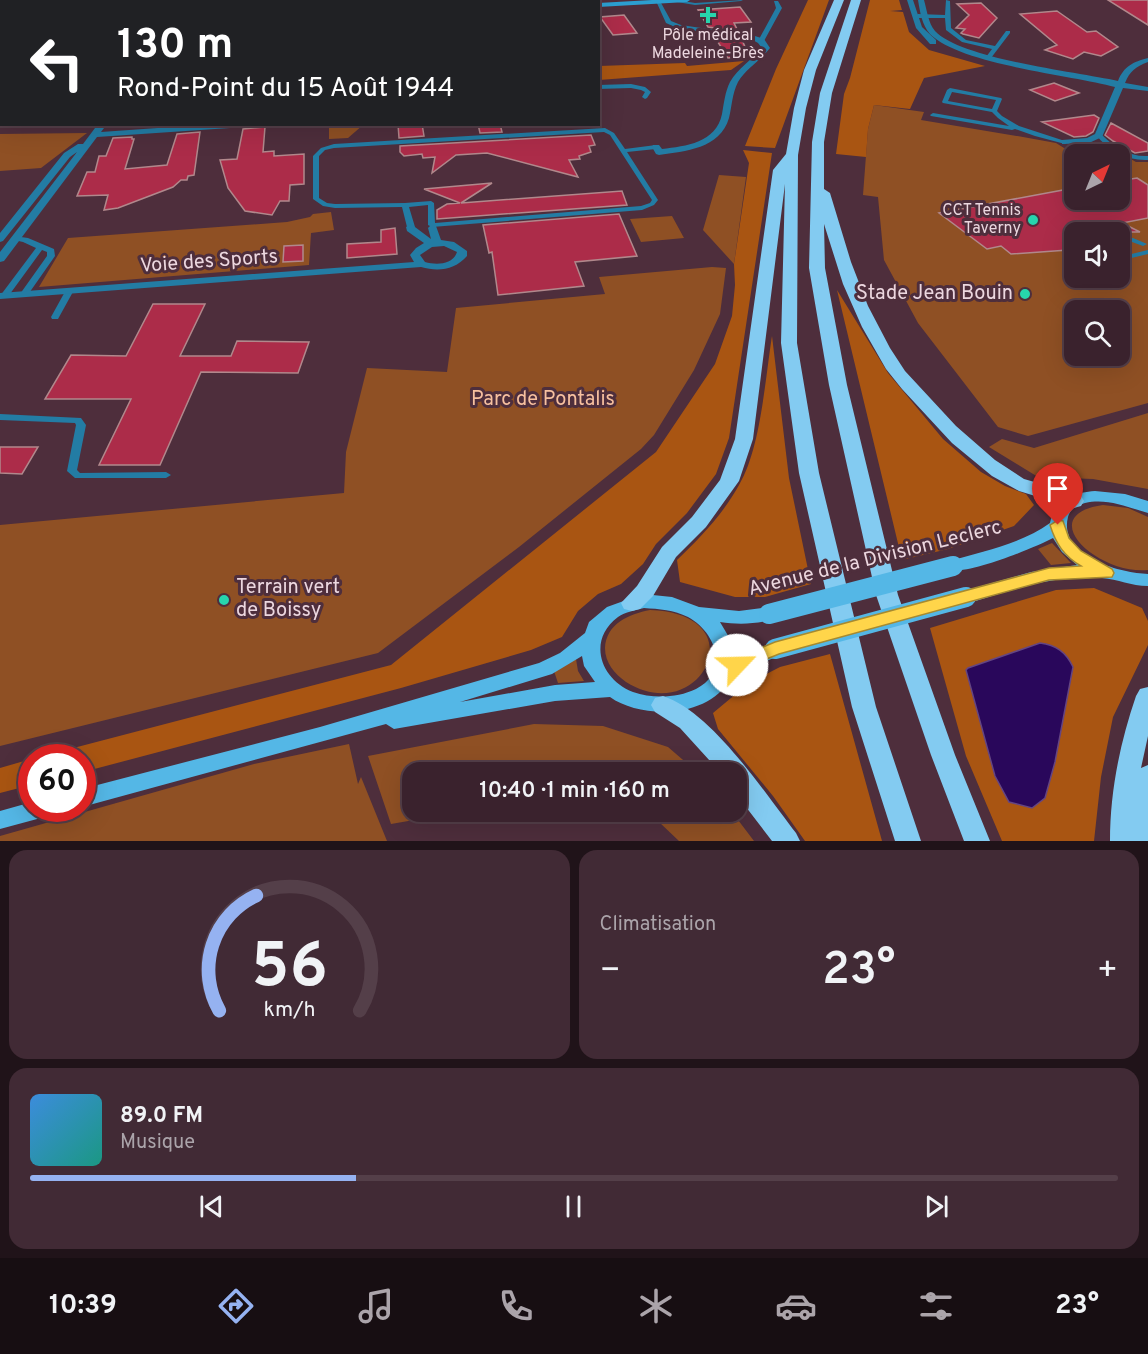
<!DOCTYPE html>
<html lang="fr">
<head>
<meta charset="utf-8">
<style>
  body { margin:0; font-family:Overpass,sans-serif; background:#412a35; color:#f1f3f6; height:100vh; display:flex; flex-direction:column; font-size:22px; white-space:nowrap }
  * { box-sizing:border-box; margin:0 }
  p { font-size:20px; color:#aba4aa }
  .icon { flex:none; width:33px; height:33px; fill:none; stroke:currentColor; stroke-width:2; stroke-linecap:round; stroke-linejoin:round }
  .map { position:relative; height:841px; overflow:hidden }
  .panel { display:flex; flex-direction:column; gap:9px; padding:9px; background:#201319; flex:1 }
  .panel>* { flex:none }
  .top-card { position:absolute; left:0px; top:0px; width:600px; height:126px; box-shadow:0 6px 24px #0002,0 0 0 2px #543f49; background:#202124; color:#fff; overflow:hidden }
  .needle { width:39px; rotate:43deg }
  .fabs { position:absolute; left:1064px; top:144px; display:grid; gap:12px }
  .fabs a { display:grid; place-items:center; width:66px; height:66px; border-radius:12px; background:#3a222d; box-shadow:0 6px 24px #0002,0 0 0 2px #543f49; font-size:30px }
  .speed { position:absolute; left:18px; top:744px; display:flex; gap:12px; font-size:30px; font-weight:700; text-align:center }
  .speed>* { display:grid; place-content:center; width:78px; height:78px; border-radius:50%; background:#3a222d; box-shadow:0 6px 24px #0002,0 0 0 2px #543f49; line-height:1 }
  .speed .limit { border:9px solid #d22; background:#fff; color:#111 }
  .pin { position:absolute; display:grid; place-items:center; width:51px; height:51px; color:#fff; margin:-62px -26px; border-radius:50% 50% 50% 0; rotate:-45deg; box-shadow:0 0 6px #0007 }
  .pin .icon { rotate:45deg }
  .me { position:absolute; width:66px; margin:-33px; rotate:66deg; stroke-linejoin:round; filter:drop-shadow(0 0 4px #0008) }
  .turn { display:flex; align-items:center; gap:21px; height:126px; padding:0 18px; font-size:27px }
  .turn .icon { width:78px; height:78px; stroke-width:2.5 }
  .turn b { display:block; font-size:42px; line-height:51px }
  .big { font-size:45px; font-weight:600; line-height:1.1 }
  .panel .widget { flex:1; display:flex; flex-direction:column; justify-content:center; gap:9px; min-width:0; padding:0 21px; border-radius:18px; background:#412a35 }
  .panel .dial { align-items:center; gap:0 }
  .dial svg { height:156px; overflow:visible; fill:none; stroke:#543f49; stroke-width:7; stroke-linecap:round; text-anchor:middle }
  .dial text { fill:#f1f3f6; stroke:none }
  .song { display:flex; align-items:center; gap:18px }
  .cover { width:72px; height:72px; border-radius:9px; background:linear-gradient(135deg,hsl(210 70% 55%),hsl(170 70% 35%)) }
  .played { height:6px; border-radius:3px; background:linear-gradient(90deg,#95b2f1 30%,#543f49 30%) }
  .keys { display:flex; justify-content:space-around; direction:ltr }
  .heat { display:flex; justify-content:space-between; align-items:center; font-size:33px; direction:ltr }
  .panel .tiles { flex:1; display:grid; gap:9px; grid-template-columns:1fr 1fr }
  .widget:last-child { grid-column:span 2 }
  .trip { position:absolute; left:402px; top:762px; width:345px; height:60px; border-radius:18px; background:#3a222d; box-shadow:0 6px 24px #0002,0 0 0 2px #543f49; font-weight:600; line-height:60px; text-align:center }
  .menu { display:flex; height:96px; justify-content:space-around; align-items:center; background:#170e12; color:#aba4aa }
  .menu .icon { width:42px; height:42px }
  .menu .active { color:#95b2f1 }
  .menu b { font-size:27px; color:#f1f3f6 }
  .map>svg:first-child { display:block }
</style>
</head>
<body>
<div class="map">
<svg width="1148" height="841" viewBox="0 0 1148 841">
  <rect width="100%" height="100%" fill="#4e2e3c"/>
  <path fill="#8f5024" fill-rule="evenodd" d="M 874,105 L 924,112 L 921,120 L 1023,137 L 1056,143 L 1064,148 L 1103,143 L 1136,162 L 1148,162 L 1148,403 L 1028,436 L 998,427 L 918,323 L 884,260 L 878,197 L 863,195 L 868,129 ZM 1074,154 L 1119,154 L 1119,200 L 1074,200 ZM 1074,232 L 1119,232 L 1119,278 L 1074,278 ZM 1074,310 L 1119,310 L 1119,356 L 1074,356 Z
    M 342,124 L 363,124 L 363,125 L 348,138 L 329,139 L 329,128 Z
    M 87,133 L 41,168 L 0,171 L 0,134 Z
    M 719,175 L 746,177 L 734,264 L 703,230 Z
    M 331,212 L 334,230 L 311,233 L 309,265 L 39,287 L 68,238 L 287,222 L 310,217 L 313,214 Z
    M 672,216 L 684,238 L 641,242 L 630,219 Z
    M 712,267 L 726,268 L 720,314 L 694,370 L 654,435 L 641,449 L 519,547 L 378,653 L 0,746 L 0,525 L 344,493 L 346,452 L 367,368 L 447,372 L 456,308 L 605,294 L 599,277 Z
    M 1148,413 L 1148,489 L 1093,479 L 1038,477 L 989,447 L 1002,439 L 1034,448 Z
    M 1103,505 L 1128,508 L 1148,517 L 1148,570 C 1098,575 1032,515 1103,505 Z
    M 1052,543 L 1071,563 L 1051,565 L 1038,549 Z
    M 650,610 C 759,614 700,729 626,682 C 615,674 605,663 605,648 C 606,624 629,614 650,610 Z
    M 576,659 L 578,671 L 584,681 L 558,683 L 554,671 Z
    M 534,724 L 603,726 L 668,747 L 697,772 L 412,772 L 412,812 L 460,812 L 391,824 L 368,756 Z
    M 349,744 L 358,784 L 361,777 L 387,841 L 0,841 L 0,836 L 254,764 Z
    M 568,812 L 732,812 L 754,841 L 679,841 L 659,822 Z"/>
  <path fill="#a95512" d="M 808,0 L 829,0 L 775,148 L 745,146 L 776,69 Z
    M 870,0 L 899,0 L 902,10 L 890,11 L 903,12 L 909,32 L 929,50 L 985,66 L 924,78 L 910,109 L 874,105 L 868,129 L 866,157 L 836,154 L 844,94 L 850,78 Z
    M 744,61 L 731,70 L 599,80 L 599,66 L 685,63 L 687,66 Z
    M 743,150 L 772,153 L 729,438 L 716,474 L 687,513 L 656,544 L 643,564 L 621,584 L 598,594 L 578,611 L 562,637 L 531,650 L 401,688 L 83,772 L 82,758 L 39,757 L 391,665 L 656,452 L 715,364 L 732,316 L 735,285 L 734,264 L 749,163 Z
    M 837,290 L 888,373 L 943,439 L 981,472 L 1005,486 L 1026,494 L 1034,505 L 1014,526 L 948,549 L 902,560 Z
    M 772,336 L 789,478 L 811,584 L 765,597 L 735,597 L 680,582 L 677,560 C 701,537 723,514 739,485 C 761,448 765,379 772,336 Z
    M 1094,588 L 1142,608 L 1148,621 L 1148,645 L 1113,717 L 1101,777 L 1094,841 L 1002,841 L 966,756 L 930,628 L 1056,590 Z
    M 830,654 L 882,841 L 805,841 L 773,796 L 718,729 L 713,713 L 749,683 L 780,667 Z
    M 31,759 L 31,785 L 0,793 L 0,768 Z"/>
  <path fill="#29075b" stroke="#644583" stroke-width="1.5" d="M 1040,643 C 1056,645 1066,652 1073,667 L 1055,762 L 1045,798 L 1032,808 L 1009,802 L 995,776 L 966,670 L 968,668 Z"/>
  <path fill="#ac2c49" stroke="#b1888c" stroke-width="1.5" d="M 1108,0 L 1148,0 L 1148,25 Z
    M 981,3 L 997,18 L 979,38 L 963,34 L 961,33 L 965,29 L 956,28 L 969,15 L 957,4 Z
    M 740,7 L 751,22 L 734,23 L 738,31 L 708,27 L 698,10 Z
    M 1057,11 L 1087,32 L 1096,31 L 1118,47 L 1101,56 L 1084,52 L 1073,59 L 1045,50 L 1057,45 L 1020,14 Z
    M 624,15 L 637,33 L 613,35 L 600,17 Z
    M 714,36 L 742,40 L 749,56 L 728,58 Z
    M 1054,83 L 1079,93 L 1055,101 L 1030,90 Z
    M 1094,115 L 1099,118 L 1093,132 L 1086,136 L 1074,137 L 1042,122 Z
    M 1111,123 L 1148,143 L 1148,151 L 1135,153 L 1113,141 L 1105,135 Z
    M 398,124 L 422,124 L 424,136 L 399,138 Z
    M 478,124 L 500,124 L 502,132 L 480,133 Z
    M 265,127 L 263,152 L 274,151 L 274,156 L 304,154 L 304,184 L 290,185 L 289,201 L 280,201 L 272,215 L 245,211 L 228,188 L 220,160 L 237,159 L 243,129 Z
    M 200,132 L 194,175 L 188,176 L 187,180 L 181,180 L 173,187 L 118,208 L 104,210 L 108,195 L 77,196 L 87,172 L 95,172 L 99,156 L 106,156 L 113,138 L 132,137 L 132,139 L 134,139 L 125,169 L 167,165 L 177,134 Z
    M 591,135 L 595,145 L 589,146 L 591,152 L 579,156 L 580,159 L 569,160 L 578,177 L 487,153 L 456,155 L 432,173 L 435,157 L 423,158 L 422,154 L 404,156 L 400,152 L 400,146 Z
    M 1137,178 L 1148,185 L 1148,218 L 1122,223 L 1140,232 L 1074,232 L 1074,243 L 1069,244 L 1068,250 L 1011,254 L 1001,246 L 987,249 L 939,213 L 1074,188 L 1074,200 L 1119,200 L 1119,181 Z
    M 492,183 L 461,203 L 622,191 L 627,205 L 437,219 L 437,210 L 447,204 L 460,203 L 424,189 Z
    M 619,214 L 637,256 L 575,262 L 584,286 L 498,295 L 492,252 L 489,253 L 483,225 Z
    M 395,228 L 397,254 L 347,258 L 347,244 L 381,242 L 381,230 Z
    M 303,245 L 303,261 L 283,262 L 284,246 Z
    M 153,304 L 205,304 L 180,356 L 231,356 L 237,341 L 309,342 L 298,373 L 201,372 L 160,465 L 99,465 L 131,399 L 45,399 L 71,355 L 126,356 Z
    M 0,447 L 38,447 L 22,474 L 0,473 Z"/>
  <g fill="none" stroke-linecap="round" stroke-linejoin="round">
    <path fill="#237ca4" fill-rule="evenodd" d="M 283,0 L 287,0 L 287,2 L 283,2 Z
      M 334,0 L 338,0 L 339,2 L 334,2 Z
      M 677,0 L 695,3 L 743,0 L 741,1 L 695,5 L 677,2 Z
      M 946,0 L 950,1 L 951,28 L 966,40 L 995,46 L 1006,31 L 1010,31 L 1010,33 L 991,58 L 986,57 L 992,49 L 962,42 L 946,30 L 945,18 L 918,18 L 915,16 L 918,14 L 945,15 Z
      M 774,1 L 778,1 L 782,8 L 764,41 L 759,42 L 758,41 L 776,8 Z
      M 631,84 L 645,87 L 651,92 L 647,98 L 645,99 L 642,97 L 645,92 L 641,90 L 631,88 L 598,89 L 598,85 Z
      M 950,88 L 1001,98 L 1002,99 L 997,111 L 1002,116 L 1019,126 L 1068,142 L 1065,144 L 1035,136 L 1015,129 L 1012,130 L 931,116 L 930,115 L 933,113 L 1009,126 L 998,118 L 992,112 L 943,103 L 942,102 L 947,90 ZM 952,92 L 996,100 L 992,109 L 948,101 Z
      M 605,128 L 614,133 L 625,149 L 656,145 L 659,147 L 656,149 L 627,152 L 658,200 L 654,205 L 642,210 L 432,227 L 428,225 L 428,205 L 409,207 L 415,227 L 411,229 L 407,227 L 402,207 L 335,208 L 323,206 L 313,199 L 313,156 L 321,148 L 334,144 ZM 604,132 L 610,135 L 652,200 L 650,203 L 641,206 L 435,223 L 434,203 L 431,201 L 405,203 L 335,204 L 327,203 L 319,198 L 319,156 L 325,150 L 334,148 Z
      M 1097,134 L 1101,134 C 1114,147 1129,157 1148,156 L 1148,160 C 1127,161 1109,151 1096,135 Z
      M 14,236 L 28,238 L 54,249 L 55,256 L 27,296 L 21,296 L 20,294 L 47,256 L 47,252 L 42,250 L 7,298 L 4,298 L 0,296 L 36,248 L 23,242 L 14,240 Z
      M 1133,238 L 1147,244 L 1143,246 L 1132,242 L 1119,245 L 1119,241 Z
      M 1148,250 L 1148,254 L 1119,261 L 1119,257 Z
      M 67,288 L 70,288 L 74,290 L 58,319 L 52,319 L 51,317 Z
      M 0,414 L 81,418 L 86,425 L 77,470 L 80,473 L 166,472 L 171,475 L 166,478 L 75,478 L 67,471 L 76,425 L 75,423 L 0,420 Z"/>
    <path fill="#237ca4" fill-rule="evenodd" d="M 217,0 L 223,0 L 223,2 L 217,2 Z
      M 347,0 L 354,0 L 346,2 Z
      M 907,0 L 913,0 L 922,27 L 936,40 L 936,44 L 930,44 L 916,28 Z
      M 918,0 L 924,0 C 927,10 928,23 935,31 C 961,59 1077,72 1118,81 C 1124,66 1133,62 1148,58 L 1148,62 C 1135,67 1130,71 1125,83 L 1148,87 L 1148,91 L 1123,88 L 1102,137 L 1089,143 L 1062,144 L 1062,140 L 1087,138 L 1095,134 L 1115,87 C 1072,75 961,65 930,34 C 922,25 920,12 918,0 Z
      M 656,1 L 660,1 L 671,21 L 681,25 L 755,36 L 764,39 L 770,48 C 760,61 746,69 738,82 C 732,94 732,106 729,118 C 720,149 685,151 659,155 L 656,154 L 652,147 L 653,145 L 659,145 L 662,149 C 686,146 716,143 722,114 C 724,103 725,92 730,82 C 738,68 752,60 762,48 L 758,43 L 751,39 L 677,28 L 666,23 Z
      M 0,107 L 2,107 L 2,111 L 0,111 Z
      M 98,124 L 107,124 L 101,132 L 214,124 L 263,124 L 259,126 L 97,137 L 4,261 L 0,262 L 0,252 L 77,152 L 70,157 L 3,241 L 0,242 L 0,233 L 64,153 L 78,144 L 83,144 Z
      M 411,224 L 431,239 L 428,228 L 430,226 L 436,226 L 441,240 L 454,242 L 467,251 L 467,256 C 455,270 438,272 421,267 L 0,299 L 0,293 L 414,262 L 410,255 L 416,248 L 424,243 L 407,231 L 406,227 ZM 444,246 L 457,252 C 453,265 436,265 425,262 L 420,255 L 432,247 Z"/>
    <path fill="#2c9ed0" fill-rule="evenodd" d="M 652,0 L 690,0 L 687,2 L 598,7 L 598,3 Z
      M 0,34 L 2,34 L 2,38 L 0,38 Z"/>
    <path fill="#54b7e6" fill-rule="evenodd" d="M 1095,491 L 1125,494 L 1148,501 L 1148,513 C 1127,507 1107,498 1085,503 C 1077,505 1070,509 1068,517 C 1058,556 1119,573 1148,574 L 1148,586 C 1131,586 1118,579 1102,578 C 1056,573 1010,591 966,604 L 960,602 L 957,597 L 960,592 L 1031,572 L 1077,565 L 1062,552 L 1053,538 C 1034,548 966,576 947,570 L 944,566 L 947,562 C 983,551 1019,545 1050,523 C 1055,498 1072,493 1095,491 Z
      M 643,594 L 672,597 L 699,607 L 739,611 L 769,607 L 775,609 L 778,614 L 775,619 C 757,624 739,625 720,622 L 733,644 L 735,659 L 775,642 L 782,644 L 784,649 L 782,654 L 730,678 C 711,718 642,720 610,697 L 555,701 L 394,729 L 386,724 L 82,807 L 82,789 L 320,727 L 539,663 L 560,653 L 585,633 L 589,622 L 607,607 ZM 644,608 C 659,609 674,610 688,617 C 716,632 730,672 696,689 C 677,698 653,699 633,692 C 600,679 587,640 618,617 C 625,612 636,610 644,608 ZM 582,656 L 584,666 L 595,682 L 555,685 L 460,702 L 552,674 Z
      M 32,802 L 32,808 L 54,808 L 52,815 L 0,829 L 0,811 Z"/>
    <path fill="#83cbf1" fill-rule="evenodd" d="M 834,0 L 844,0 L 816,70 L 806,108 L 798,155 L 797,343 L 819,473 L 876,707 L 921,841 L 895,841 L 852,707 L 799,473 L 781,343 L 785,184 L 753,439 L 739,481 L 706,527 L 676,557 L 653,596 L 640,609 L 632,611 L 624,609 L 621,603 L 637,586 L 662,547 L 692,517 L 720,480 L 735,439 L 773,170 L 786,154 L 794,108 L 804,70 Z
      M 851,0 L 861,0 L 832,93 L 824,142 L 824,189 L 830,193 L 851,262 L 868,306 L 890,348 L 905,371 L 956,426 L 995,460 L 1024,479 L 1073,493 L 1081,496 L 1084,501 L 1081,506 L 1074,508 L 1019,491 L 992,476 L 952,443 L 902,389 L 886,369 L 862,327 L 843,284 L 824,224 L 825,268 L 847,385 L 898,595 L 955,755 L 990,841 L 964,841 L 931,755 L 876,595 L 829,385 L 809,268 L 812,142 L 820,93 Z
      M 1148,687 L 1148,736 L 1141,768 L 1148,765 L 1148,841 L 1110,841 C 1110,791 1120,743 1136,696 L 1140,689 Z
      M 663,696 C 712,712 764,792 796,833 L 800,841 L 772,841 L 736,794 L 736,772 L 720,772 L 680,728 L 655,712 L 651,705 L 655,698 Z"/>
    <path stroke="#54b7e6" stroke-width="20" d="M 769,614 L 953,566
      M 775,649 L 966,597"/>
  </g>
  <path fill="#ffd54a" stroke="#a68a30" stroke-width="1.5" d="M 1058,520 L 1063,521 L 1069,538 L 1081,551 L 1112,569 L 1114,573 L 1112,577 L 1049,580 L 779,654 L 737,671 L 731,670 L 728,665 L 731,660 L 775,642 L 1049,568 L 1081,566 C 1064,556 1056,544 1050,525 Z"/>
  <g fill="#27d5ad" stroke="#4e2e3c" stroke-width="2">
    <path d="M705 6h6v6h6v6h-6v6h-6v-6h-6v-6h6z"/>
    <circle cx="1033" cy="220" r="6"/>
    <circle cx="1025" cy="294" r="6"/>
    <circle cx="224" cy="600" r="6"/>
  </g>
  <g text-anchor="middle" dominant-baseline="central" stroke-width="6" stroke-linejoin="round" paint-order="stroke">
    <g font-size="16" fill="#ecd7df" stroke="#4e2e3c">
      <text x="708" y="36">Pôle médical<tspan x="708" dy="18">Madeleine-Brès</tspan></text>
      <text x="1021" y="211" text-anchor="end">CCT Tennis<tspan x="1021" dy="18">Taverny</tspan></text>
    </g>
    <g font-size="20" fill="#ecd7df" stroke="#4e2e3c">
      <text transform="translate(209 262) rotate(-4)">Voie des Sports</text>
      <text transform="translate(875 559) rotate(-14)">Avenue de la Division Leclerc</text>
    </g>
    <g font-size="20" fill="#ecd7df" stroke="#4e2e3c" text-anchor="end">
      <text x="1013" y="294">Stade Jean Bouin</text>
      <text x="236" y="588" text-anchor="start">Terrain vert<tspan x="236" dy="23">de Boissy</tspan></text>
    </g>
    <g font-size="20" fill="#f7c09f" stroke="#4e2e3c">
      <text x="543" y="400">Parc de Pontalis</text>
    </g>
  </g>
</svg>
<div class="fabs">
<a><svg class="needle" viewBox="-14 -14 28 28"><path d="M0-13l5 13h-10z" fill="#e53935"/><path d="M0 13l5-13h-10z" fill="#aba4aa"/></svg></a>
<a><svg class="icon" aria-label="sound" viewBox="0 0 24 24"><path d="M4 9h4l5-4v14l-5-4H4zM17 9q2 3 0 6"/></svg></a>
<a><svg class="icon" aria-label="search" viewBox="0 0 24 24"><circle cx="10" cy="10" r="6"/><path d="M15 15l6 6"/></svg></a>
</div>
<div class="speed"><div class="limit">60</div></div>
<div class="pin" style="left:1058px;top:525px;background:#d93025"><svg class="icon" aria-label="arrive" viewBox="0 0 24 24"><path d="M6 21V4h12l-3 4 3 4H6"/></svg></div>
<svg class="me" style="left:737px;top:665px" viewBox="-20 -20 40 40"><circle r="19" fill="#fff"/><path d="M0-13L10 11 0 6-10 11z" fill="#ffd54a"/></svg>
<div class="trip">10:40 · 1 min · 160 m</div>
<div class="top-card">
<div class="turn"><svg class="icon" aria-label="left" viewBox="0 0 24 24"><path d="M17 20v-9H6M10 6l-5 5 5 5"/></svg><div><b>130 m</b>Rond-Point du 15 Août 1944</div></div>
</div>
</div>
<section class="panel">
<div class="tiles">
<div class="widget dial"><svg viewBox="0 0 100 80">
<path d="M14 69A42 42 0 1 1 86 69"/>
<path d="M14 69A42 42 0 0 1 33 10" stroke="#95b2f1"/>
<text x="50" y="56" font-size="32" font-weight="700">56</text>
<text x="50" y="72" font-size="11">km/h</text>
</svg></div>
<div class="widget"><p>Climatisation</p>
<div class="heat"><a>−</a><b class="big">23°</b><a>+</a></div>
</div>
<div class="widget">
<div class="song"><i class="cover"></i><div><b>89.0 FM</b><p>Musique</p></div></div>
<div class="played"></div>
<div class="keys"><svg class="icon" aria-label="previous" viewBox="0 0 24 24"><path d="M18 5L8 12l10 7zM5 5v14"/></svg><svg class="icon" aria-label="pause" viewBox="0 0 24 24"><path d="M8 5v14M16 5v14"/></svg><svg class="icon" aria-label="next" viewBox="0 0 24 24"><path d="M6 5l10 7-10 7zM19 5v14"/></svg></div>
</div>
</div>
</section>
<nav class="menu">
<b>10:39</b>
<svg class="icon active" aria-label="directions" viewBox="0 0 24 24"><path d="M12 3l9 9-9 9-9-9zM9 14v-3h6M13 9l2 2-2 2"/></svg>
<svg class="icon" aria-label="music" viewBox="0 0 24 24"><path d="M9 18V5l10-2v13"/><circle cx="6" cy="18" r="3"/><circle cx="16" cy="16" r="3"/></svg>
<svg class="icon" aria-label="phone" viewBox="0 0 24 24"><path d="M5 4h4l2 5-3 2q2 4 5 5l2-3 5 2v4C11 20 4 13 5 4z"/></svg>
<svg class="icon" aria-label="climate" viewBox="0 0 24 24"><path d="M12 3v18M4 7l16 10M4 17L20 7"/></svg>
<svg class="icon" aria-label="car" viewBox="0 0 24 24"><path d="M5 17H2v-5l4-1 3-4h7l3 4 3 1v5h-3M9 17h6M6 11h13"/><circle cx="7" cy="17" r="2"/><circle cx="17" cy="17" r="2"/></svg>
<svg class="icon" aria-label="filters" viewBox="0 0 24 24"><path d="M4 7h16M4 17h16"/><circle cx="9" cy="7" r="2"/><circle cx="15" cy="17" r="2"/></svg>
<b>23°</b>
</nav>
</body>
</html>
